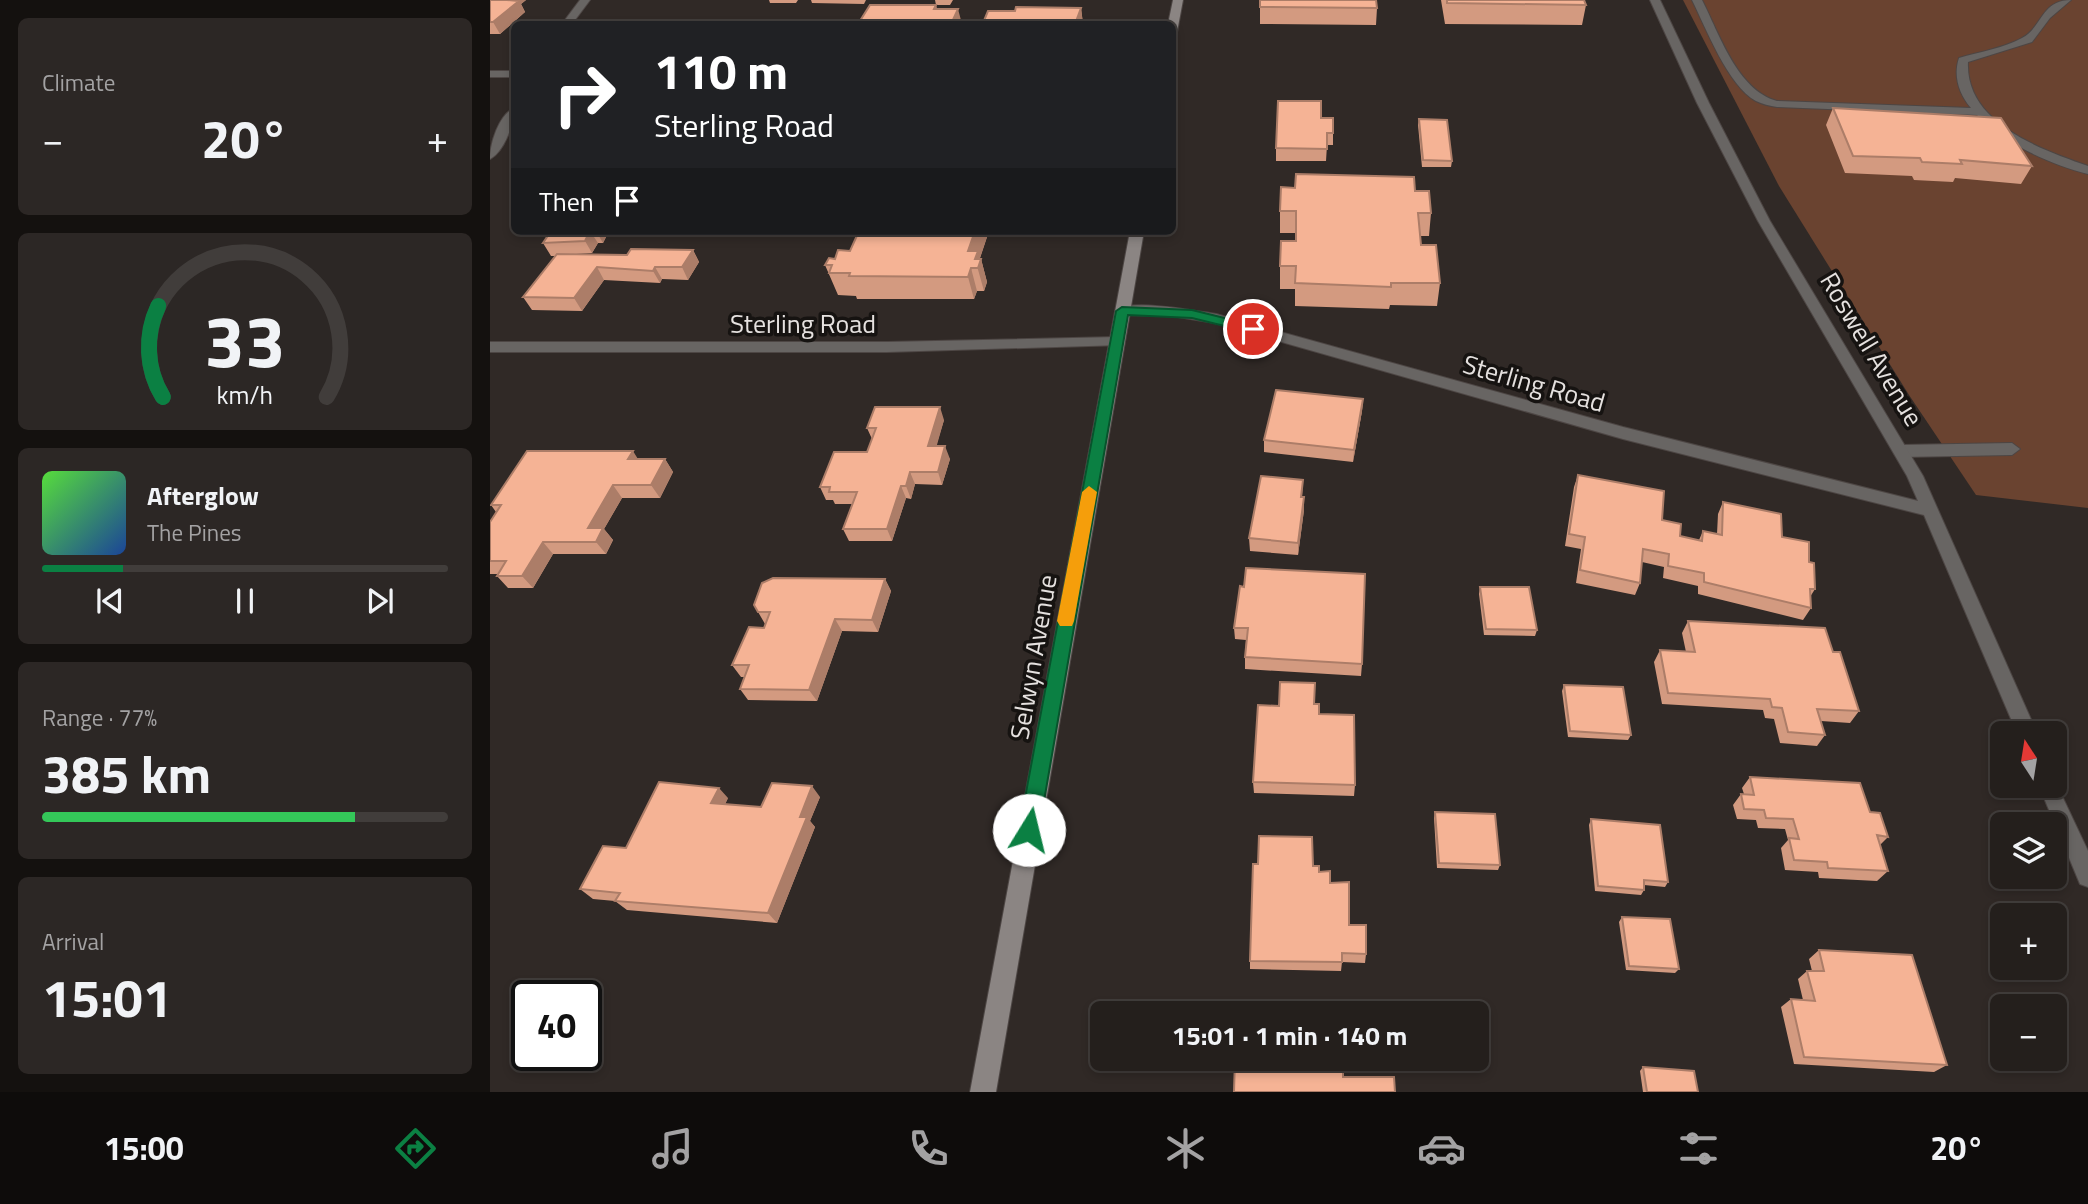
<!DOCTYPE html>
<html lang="en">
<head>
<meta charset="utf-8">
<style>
  body { margin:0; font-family:"Titillium Web",sans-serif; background:#2c2725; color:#f1f3f6; height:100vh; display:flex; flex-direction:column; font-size:26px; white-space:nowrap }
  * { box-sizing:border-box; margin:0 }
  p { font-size:23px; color:#a3a2a3 }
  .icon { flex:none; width:38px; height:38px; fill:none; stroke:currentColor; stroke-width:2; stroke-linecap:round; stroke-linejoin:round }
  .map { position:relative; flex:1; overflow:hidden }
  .details { display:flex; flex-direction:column; gap:18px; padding:18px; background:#14110f; width:490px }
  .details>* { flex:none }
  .hud { position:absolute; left:21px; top:21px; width:665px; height:214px; border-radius:10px; box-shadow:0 4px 10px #0003,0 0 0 2px #413d3b; background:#202124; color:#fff; overflow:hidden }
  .needle { width:46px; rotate:348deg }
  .buttons { position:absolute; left:1500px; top:721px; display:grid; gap:14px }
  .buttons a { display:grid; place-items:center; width:77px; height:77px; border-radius:10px; background:#241f1c; box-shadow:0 4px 10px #0003,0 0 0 2px #413d3b; font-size:35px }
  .speed { position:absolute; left:21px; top:980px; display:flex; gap:14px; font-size:35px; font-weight:700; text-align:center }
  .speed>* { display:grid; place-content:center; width:91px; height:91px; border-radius:50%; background:#241f1c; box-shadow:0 4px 10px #0003,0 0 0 2px #413d3b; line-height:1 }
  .speed .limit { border:4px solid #111; border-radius:10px; background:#fff; color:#111 }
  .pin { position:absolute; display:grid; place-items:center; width:60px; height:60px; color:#fff; margin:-30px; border:4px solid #fff; border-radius:50%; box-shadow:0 2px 7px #0007 }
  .me { position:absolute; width:77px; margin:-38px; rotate:9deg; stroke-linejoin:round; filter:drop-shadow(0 0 5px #0008) }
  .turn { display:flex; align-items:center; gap:24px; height:147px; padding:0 28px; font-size:32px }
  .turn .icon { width:91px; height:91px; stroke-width:2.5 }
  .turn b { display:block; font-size:49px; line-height:60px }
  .then { display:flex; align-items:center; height:66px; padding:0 28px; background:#0003; gap:14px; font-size:26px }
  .big { font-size:52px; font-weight:700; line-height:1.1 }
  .details .card { flex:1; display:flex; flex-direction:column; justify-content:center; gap:10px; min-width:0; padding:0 24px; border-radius:10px; background:#2c2725 }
  .details .dial { align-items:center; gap:0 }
  .dial svg { height:182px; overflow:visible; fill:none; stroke:#413d3b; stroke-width:7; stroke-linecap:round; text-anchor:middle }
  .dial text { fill:#f1f3f6; stroke:none }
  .song { display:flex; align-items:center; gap:21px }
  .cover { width:84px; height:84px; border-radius:10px; background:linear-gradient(135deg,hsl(110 70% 55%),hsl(220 70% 35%)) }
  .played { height:7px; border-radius:4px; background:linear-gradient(90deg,#0b8043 20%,#413d3b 20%) }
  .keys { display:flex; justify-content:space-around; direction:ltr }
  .heat { display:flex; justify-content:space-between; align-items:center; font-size:38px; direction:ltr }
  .charge { height:10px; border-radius:5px; background:linear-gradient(90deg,#34c759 77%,#413d3b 0) }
  .trip { position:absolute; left:600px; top:1001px; width:399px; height:70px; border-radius:10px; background:#241f1c; box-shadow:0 4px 10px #0003,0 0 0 2px #413d3b; font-weight:700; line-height:70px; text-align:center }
  .dock { display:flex; height:112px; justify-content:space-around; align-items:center; background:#0e0c0b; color:#a3a2a3 }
  .dock .icon { width:49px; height:49px }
  .dock .selected { color:#0b8043 }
  .dock b { font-size:32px; color:#f1f3f6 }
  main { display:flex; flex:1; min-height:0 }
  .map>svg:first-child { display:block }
</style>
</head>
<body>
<main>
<section class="details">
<div class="card"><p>Climate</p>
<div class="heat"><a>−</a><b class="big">20°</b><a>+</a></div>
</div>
<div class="card dial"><svg viewBox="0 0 100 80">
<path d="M14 69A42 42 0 1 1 86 69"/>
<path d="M14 69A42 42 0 0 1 12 29" stroke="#0b8043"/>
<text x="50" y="56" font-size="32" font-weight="700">33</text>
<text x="50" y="72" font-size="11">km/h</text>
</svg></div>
<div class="card">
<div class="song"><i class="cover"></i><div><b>Afterglow</b><p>The Pines</p></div></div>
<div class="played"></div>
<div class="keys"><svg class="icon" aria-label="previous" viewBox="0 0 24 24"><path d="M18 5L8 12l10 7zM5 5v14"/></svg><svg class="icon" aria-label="pause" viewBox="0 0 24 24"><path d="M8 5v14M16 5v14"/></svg><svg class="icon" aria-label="next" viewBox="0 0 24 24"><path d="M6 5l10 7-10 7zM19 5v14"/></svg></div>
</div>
<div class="card"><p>Range · 77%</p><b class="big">385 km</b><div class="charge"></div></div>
<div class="card"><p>Arrival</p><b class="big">15:01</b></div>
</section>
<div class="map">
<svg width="1598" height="1092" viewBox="0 0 1598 1092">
  <rect width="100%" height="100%" fill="#302926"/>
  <path fill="#6a4330" d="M 1193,0 L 1598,0 L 1598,508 L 1486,495 L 1419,395 L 1289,186 Z"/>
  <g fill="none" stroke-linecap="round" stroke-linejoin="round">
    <g stroke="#4d4644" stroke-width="2">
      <path id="lane" d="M 1202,0 L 1212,0 C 1229,33 1247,90 1287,101 L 1481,108 C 1469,94 1463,76 1469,58 C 1489,52 1514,48 1532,38 C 1552,28 1551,0 1581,0 L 1560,18 L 1542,42 L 1478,62 C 1475,123 1550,149 1598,166 L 1598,174 C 1560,164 1514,144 1487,115 L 1287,107 C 1280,106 1272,104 1266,101 C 1238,86 1216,28 1202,0 Z
        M 1522,443 L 1530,449 L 1522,455 L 1411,457 L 1403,451 L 1411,445 Z"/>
    </g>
    <g stroke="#4d4644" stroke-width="2">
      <path id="street" d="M 90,0 L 100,0 L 82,24 L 72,24 Z
        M 1160,0 L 1170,0 L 1219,103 L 1280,221 L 1433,476 L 1547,733 L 1527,733 L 1434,515 L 1133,439 L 725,323 L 682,316 L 632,315 L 625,311 C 639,298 706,311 726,314 L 1133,427 L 1428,501 L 1417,476 L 1268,221 L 1207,103 Z
        M 0,71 L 24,71 L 24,77 L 0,77 Z
        M 24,108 C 25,122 14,152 0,159 C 0,143 9,115 24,108 Z
        M 627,337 L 632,339 L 634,342 L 632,345 L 397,352 L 0,352 L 0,342 L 397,342 Z
        M 1564,779 L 1598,851 L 1598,887 L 1590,884 L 1549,786 L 1564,786 Z"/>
    </g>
    <g stroke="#4d4644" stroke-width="2">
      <path id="secondary" d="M 683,0 L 693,0 L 687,32 L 682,35 L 682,24 L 678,24 Z
        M 640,231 L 654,231 L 506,1092 L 480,1092 Z"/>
    </g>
    <use href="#lane" fill="#686563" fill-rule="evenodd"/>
    <use href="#street" fill="#686563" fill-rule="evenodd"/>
    <use href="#secondary" fill="#8b8583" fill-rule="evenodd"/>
  </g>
  <path fill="#d39a80" d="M 0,0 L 36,0 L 31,4 L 35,12 L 10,34 L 0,34 Z
    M 279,0 L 308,0 L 306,3 L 280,3 Z
    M 321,0 L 376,0 L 374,4 L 322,3 Z
    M 445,0 L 463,0 L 460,5 L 446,5 Z
    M 951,0 L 1094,0 L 1096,5 L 1092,25 L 955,24 Z
    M 446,5 L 447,9 L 472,24 L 368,24 Z
    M 770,7 L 887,8 L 886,25 L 770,24 Z
    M 591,8 L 593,24 L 493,24 L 493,23 L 525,11 Z
    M 1343,108 L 1542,166 L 1531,184 L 1465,178 L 1463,182 L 1424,180 L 1422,176 L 1355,173 L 1336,125 Z
    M 831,118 L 843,118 L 843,145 L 837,145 L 836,161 L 786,161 L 786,148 Z
    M 929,119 L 962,161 L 961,167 L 932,167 L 928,125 Z
    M 925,191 L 941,213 L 939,236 L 930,236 L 931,245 L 950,283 L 947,306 L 900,305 L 899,309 L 805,306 L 805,289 L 790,289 L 790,266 L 806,241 L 806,233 L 790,233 L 790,211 Z
    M 61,231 L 119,231 L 113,243 L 108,243 L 102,253 L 86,254 L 137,255 L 203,250 L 209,262 L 198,280 L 172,279 L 170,283 L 114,280 L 92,311 L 42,310 L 33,297 L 66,256 L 61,256 L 53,243 Z
    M 369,231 L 499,231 L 490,258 L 491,259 L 497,282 L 494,291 L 487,291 L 484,299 L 367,299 L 366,296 L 348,295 L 335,265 L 360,251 Z
    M 873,399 L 872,411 L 863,462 L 774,452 L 774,440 Z
    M 454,420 L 446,446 L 460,459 L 452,485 L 425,484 L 421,499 L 416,498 L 402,541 L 359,541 L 353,529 L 362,504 L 345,504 L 343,500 L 336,500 L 330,487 L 377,452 L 382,439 L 377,428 Z
    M 148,459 L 175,459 L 183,472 L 170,498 L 132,498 L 114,529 L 123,540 L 116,554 L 63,554 L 43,588 L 18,588 L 7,576 L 8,574 L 0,574 L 0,522 L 6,512 L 1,505 Z
    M 1088,475 L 1172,520 L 1190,536 L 1209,540 L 1213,531 L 1227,534 L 1228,514 L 1233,502 L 1292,537 L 1319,562 L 1325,589 L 1320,597 L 1321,608 L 1313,620 L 1208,594 L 1208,586 L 1173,578 L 1174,567 L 1152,562 L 1150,583 L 1145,595 L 1086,583 L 1091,549 L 1075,546 L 1084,487 Z
    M 813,480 L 812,497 L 814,510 L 808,555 L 760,551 L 759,538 Z
    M 395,579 L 401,591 L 388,632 L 352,631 L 327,701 L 258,700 L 250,689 L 255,677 L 251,677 L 242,665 L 274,628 L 275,624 L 264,605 Z
    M 750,586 L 872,664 L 871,676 L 755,669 L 755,657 L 756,640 L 745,639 L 744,628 Z
    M 990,587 L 1047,630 L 1045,636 L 994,635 L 989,594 Z
    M 1198,621 L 1343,652 L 1369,711 L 1360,723 L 1331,721 L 1335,735 L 1327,746 L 1290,743 L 1284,719 L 1275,718 L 1273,710 L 1172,704 L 1164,662 L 1170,650 L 1196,652 L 1192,633 Z
    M 1074,685 L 1141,735 L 1138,740 L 1078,737 L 1072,691 Z
    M 824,704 L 865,785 L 864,796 L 764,793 L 763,782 L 789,706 Z
    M 1260,777 L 1380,812 L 1398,837 L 1390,845 L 1398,871 L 1387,881 L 1329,878 L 1328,872 L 1295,870 L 1291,848 L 1298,840 L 1295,829 L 1268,828 L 1266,820 L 1247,819 L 1243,805 L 1251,794 L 1254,794 L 1252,788 Z
    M 330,797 L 320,821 L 325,827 L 287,923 L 137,910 L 125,901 L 103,899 L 90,889 L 136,848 L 238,798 L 235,804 L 271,807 Z
    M 945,812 L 1010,865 L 1008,870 L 947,868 L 944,818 Z
    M 1101,819 L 1178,882 L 1175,887 L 1154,885 L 1154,890 L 1151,895 L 1105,891 L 1099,825 Z
    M 823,866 L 840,883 L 859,925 L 876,954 L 875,963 L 852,962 L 851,971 L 760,969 L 760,961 Z
    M 1132,917 L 1189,969 L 1185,973 L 1136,970 L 1129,922 Z
    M 1329,950 L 1457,1065 L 1444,1072 L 1304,1064 L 1291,1007 L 1301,999 L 1313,1000 L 1308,979 L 1317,971 L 1322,971 L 1319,959 Z
    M 1153,1067 L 1208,1092 L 1153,1092 L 1150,1071 Z"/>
  <path fill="#ac7d68" d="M 17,0 L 36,0 L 31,4 L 35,12 L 10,34 L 3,22 Z
    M 591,8 L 593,24 L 585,24 Z
    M 468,9 L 472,24 L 463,24 L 462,22 Z
    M 100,231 L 108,243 L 102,253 L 95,241 Z
    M 106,231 L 119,231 L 113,243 Z
    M 485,231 L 499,231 L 490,258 L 490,261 L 491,259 L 497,282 L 494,291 L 487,266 L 478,251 Z
    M 203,250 L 209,262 L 198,280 L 192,267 Z
    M 107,267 L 114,280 L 92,311 L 84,298 Z
    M 165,267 L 172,279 L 170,283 L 163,271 Z
    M 481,268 L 487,291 L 484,299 L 478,277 Z
    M 873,399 L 872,411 L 863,462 L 864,450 Z
    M 450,407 L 454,420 L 443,459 L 438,446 Z
    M 455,446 L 460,459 L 452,485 L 448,472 Z
    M 143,451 L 151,464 L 138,459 Z
    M 175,459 L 183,472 L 170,498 L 161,485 Z
    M 420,472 L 425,484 L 421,499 L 416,486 Z
    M 123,485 L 132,498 L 114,529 L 123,540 L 116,554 L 106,542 L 98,528 Z
    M 411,486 L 416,498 L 402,541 L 397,529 Z
    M 814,497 L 814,510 L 808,555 L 808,543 Z
    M 53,542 L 63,554 L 43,588 L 32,576 Z
    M 395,579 L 401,591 L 388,632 L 382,620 Z
    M 345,619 L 352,631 L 327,701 L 319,690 Z
    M 322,786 L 330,797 L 320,821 L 325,827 L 287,923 L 278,913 L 310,817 Z
    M 229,788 L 238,798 L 231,813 L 221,803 Z"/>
  <path fill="#f5b395" stroke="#ac7d68" stroke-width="2" d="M 0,0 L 17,0 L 29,1 L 3,22 L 0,22 Z
    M 770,0 L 886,0 L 887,8 L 770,7 Z
    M 957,0 L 1094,0 L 1096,5 L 957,3 Z
    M 380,5 L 446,5 L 444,9 L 468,9 L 462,22 L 437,21 L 435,24 L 368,24 Z
    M 526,7 L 591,8 L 585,24 L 519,24 L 520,23 L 493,23 L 498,11 L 525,11 Z
    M 341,21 L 360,22 L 358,24 L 339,24 Z
    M 271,23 L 313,23 L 312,24 L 270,24 Z
    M 788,101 L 831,101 L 831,118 L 843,118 L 843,133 L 837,133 L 837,149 L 786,148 Z
    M 1343,108 L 1511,118 L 1542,166 L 1470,160 L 1472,164 L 1432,162 L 1430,158 L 1363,156 Z
    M 929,119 L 957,120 L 962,161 L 933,160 Z
    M 806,174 L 924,177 L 925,191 L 939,191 L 941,213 L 928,213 L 931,245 L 946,245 L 950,283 L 901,283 L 901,287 L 805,283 L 806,266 L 790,266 L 791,241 L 806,241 L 806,211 L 790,211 L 791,187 L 805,188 Z
    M 61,231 L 100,231 L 95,241 L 53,243 Z
    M 369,231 L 485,231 L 478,251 L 488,251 L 485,259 L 491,259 L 488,268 L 481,268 L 478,277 L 359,276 L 360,273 L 339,273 L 342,265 L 335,265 L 339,258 L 345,259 L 348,250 L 360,251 Z
    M 141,249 L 203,250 L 192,267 L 165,267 L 163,271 L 107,267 L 84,298 L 33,297 L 67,254 L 137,255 Z
    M 786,390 L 873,399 L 864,450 L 774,440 Z
    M 385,407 L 450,407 L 438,446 L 455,446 L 448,472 L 420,472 L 416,486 L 411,486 L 397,529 L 353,529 L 367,492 L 339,492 L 340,487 L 330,487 L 344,452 L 377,452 L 386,428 L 377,428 Z
    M 37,451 L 143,451 L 138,459 L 175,459 L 161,485 L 123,485 L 98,528 L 113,528 L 106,542 L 53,542 L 32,576 L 7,576 L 16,561 L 0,561 L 0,522 L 11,505 L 1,505 Z
    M 1088,475 L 1174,491 L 1172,520 L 1191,524 L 1190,536 L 1212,541 L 1213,531 L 1232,535 L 1233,502 L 1291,514 L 1292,537 L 1319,542 L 1319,562 L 1324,563 L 1325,589 L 1320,589 L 1321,608 L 1214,582 L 1214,573 L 1178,566 L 1179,554 L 1153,549 L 1150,583 L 1090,570 L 1095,537 L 1079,534 Z
    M 771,476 L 813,480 L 811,497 L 814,497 L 808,543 L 759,538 Z
    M 756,568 L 875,574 L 872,664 L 755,657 L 758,628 L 744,628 L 750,586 L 754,587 Z
    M 283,578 L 395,579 L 382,620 L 345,619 L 319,690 L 250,689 L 259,665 L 242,665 L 259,627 L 274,628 L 280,612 L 268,612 L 264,605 L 272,583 Z
    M 990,587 L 1039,587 L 1047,630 L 996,629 Z
    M 1198,621 L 1335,628 L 1343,652 L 1350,652 L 1369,711 L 1327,709 L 1335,735 L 1298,732 L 1292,708 L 1282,707 L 1280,699 L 1178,693 L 1170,650 L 1205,652 Z
    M 790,682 L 825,683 L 824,704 L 829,704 L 829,714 L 864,715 L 865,785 L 763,782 L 768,705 L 789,706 Z
    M 1074,685 L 1133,687 L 1141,735 L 1080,731 Z
    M 1260,777 L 1370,783 L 1380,812 L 1390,813 L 1398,837 L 1387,835 L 1398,871 L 1338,868 L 1337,862 L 1304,860 L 1299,838 L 1309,839 L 1303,819 L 1276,818 L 1274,810 L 1254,809 L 1251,794 L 1264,795 Z
    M 169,782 L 229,788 L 221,803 L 271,807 L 282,783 L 322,786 L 310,817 L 317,817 L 278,913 L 125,901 L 130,893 L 90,889 L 113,846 L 136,848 Z
    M 945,812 L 1005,814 L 1010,865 L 949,863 Z
    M 1101,819 L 1170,825 L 1178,882 L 1154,880 L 1154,890 L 1108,886 Z
    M 769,836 L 822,837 L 823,866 L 829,866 L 829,872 L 840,871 L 840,883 L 859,882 L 859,925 L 876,925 L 876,954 L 852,953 L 852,962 L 760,961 L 763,864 L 768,864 Z
    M 1132,917 L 1180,919 L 1189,969 L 1139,966 Z
    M 1329,950 L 1422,955 L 1457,1065 L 1314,1057 L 1301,999 L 1325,1001 L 1317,971 L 1334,971 Z
    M 745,1059 L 853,1059 L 853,1077 L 904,1077 L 905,1092 L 744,1092 Z
    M 1153,1067 L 1204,1071 L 1208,1092 L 1157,1092 Z"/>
  <path fill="#0b8043" stroke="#07532c" stroke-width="2" d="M 632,307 L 702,310 L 767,326 L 769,329 L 763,333 L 702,318 L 638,315 L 549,830 L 546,837 L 539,839 L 532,837 L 529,830 L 626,311 Z"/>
  <path fill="#f59e0b" d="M 599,486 L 607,492 L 584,621 L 582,626 L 570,626 L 567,621 L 592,492 Z"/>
  <g text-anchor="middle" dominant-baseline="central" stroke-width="7" stroke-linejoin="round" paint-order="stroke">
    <g font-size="26" fill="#e5e1df" stroke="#161311">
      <text x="313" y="323">Sterling Road</text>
      <text transform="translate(1382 349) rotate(59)">Roswell Avenue</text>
      <text transform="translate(1044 383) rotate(16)">Sterling Road</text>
      <text transform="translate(543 657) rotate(-80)">Selwyn Avenue</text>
    </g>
  </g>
</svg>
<div class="buttons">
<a><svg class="needle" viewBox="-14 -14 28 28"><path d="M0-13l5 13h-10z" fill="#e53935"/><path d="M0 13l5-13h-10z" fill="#a3a2a3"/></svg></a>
<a><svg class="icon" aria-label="layers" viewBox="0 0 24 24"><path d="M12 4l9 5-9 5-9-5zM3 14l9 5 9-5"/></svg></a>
<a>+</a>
<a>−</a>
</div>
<div class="speed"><div class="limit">40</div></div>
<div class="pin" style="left:763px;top:329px;background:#d93025"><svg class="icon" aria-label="arrive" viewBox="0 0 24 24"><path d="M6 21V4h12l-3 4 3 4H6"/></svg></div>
<svg class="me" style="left:539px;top:830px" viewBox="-20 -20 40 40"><circle r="19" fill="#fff"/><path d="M0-13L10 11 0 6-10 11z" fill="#0b8043"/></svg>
<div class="trip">15:01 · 1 min · 140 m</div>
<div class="hud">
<div class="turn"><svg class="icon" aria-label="right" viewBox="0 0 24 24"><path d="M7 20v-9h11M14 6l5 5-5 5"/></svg><div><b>110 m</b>Sterling Road</div></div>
<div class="then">Then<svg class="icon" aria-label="arrive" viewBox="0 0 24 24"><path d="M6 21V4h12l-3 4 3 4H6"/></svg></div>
</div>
</div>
</main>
<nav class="dock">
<b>15:00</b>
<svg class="icon selected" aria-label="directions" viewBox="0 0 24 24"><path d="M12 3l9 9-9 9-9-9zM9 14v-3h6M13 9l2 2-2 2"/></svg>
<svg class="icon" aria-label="music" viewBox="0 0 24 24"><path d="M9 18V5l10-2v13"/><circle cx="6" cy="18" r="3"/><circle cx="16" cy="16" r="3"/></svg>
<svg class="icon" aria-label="phone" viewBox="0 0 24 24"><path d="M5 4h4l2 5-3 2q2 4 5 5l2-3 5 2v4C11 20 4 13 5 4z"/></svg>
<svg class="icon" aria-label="climate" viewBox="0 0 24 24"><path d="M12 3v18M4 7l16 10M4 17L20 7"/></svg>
<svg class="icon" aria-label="car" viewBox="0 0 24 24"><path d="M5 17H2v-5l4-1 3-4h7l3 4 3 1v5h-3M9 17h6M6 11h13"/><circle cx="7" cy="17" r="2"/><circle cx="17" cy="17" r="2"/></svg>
<svg class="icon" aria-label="filters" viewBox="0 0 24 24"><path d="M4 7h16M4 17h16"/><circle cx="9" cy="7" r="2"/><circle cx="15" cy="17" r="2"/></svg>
<b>20°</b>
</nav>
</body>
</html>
